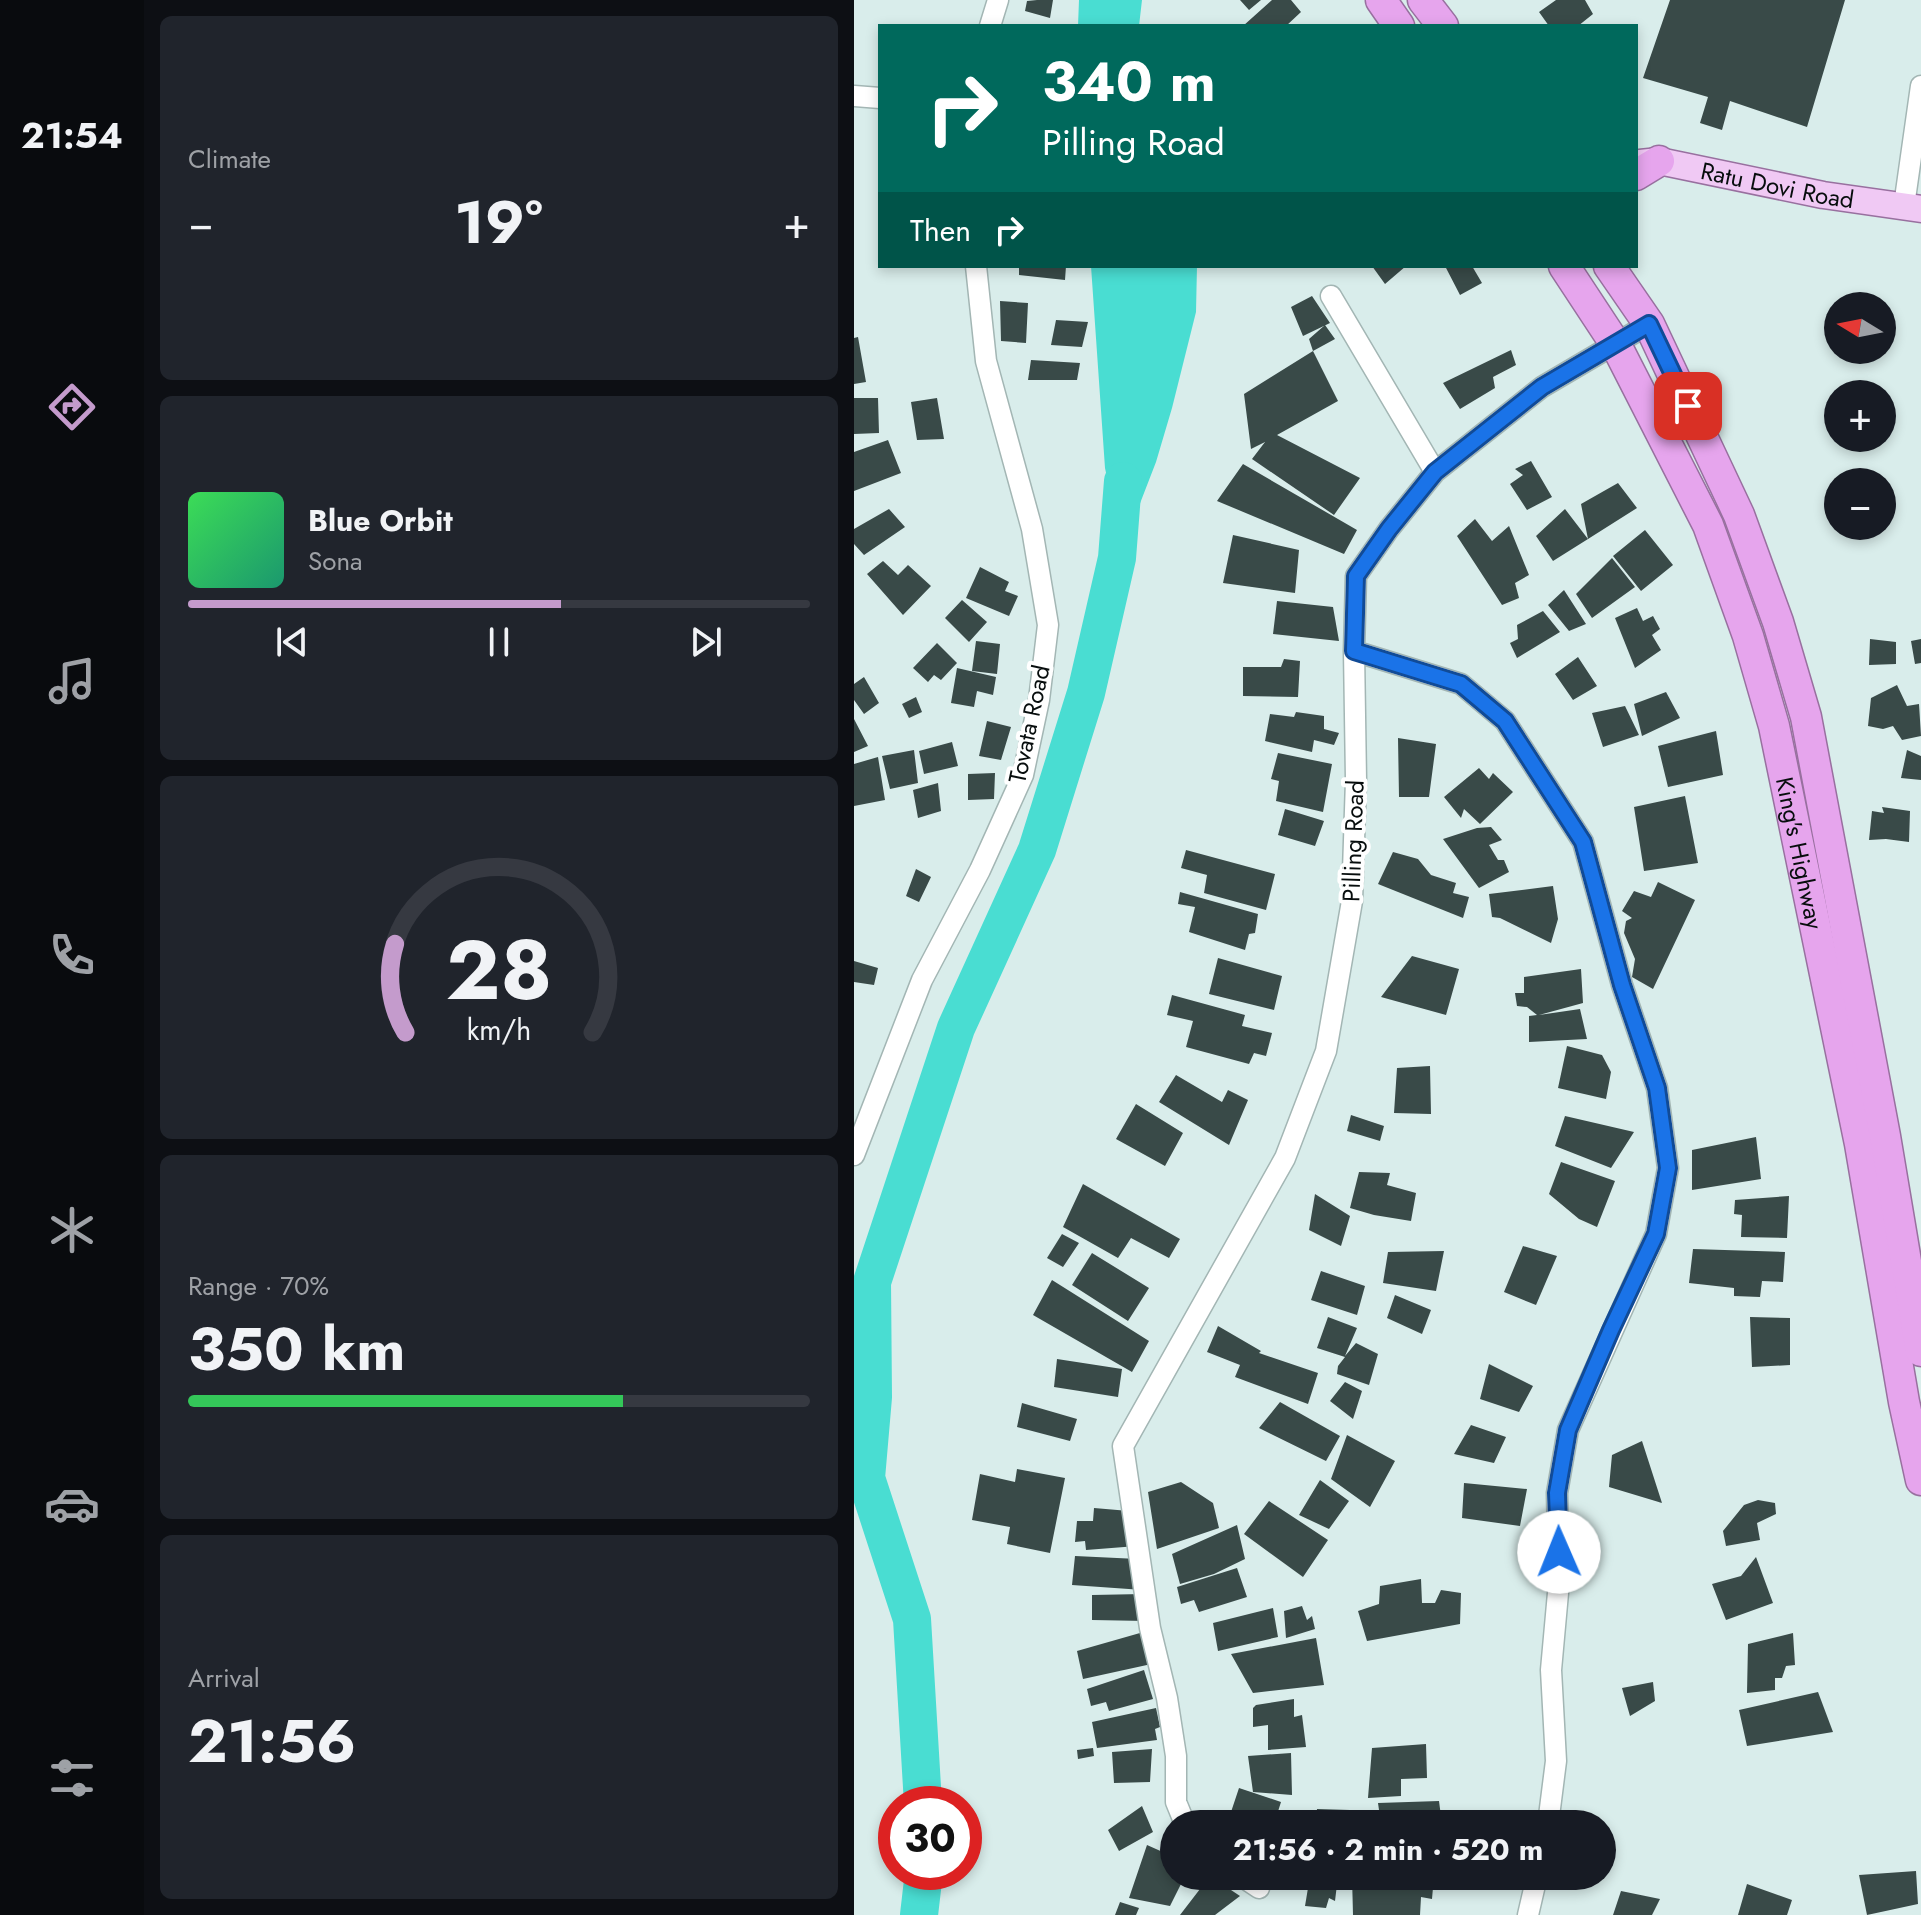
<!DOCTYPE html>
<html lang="en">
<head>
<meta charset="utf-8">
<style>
  body { margin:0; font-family:Jost,sans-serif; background:#20242c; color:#f1f3f6; height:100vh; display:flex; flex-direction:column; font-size:30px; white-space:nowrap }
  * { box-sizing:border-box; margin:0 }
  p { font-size:26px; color:#9ea1a6 }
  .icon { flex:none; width:44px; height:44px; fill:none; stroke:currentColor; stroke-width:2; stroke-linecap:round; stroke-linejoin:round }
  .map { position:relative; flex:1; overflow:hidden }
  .sheet { display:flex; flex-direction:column; gap:16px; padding:16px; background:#0d0f14; width:710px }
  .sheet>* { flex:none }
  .guide { position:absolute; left:24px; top:24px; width:760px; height:244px; border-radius:0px; box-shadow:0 4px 12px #0003; background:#00695c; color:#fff; overflow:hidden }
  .needle { width:52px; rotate:280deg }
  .tools { position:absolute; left:970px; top:292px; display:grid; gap:16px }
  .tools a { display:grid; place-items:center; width:72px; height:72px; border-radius:50%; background:#171b24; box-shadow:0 4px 12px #0003; font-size:40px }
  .speed { position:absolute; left:24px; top:1786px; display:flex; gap:16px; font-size:40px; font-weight:700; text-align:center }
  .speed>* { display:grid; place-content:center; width:104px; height:104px; border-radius:50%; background:#171b24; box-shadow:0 4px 12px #0003; line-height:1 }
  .speed .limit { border:12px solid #d22; background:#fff; color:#111 }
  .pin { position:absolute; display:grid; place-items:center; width:68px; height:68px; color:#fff; margin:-34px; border-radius:16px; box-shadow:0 4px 12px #0006 }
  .me { position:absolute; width:88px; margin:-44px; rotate:359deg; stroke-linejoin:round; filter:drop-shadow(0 0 6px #0008) }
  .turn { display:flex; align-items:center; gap:28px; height:168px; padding:0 32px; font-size:36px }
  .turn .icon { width:104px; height:104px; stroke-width:2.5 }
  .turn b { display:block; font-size:56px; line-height:68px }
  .then { display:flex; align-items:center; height:76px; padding:0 32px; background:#0003; gap:16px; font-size:30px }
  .big { font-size:60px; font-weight:700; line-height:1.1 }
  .sheet .card { flex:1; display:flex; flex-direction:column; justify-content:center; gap:12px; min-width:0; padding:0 28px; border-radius:12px; background:#20242c }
  .sheet .dial { align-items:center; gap:0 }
  .dial svg { height:208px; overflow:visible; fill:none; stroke:#363941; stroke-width:7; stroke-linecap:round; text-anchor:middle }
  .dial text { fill:#f1f3f6; stroke:none }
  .song { display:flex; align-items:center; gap:24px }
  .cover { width:96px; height:96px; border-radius:12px; background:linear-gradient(135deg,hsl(130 70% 55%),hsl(160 70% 35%)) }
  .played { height:8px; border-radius:4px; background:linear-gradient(90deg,#c49bcc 60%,#363941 60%) }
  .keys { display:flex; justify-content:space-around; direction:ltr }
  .heat { display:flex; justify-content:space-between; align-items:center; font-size:44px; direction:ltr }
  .charge { height:12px; border-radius:6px; background:linear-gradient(90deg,#34c759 70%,#363941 0) }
  .trip { position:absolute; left:306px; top:1810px; width:456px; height:80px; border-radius:40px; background:#171b24; box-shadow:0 4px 12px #0003; font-weight:700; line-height:80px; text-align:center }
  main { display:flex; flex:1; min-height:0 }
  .menu { display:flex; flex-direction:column; width:144px; justify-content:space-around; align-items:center; background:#090b0e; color:#9ea1a6 }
  .menu .icon { width:56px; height:56px }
  .menu .on { color:#c49bcc }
  .menu b { font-size:36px; color:#f1f3f6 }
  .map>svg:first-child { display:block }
</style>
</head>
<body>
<main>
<nav class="menu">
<b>21:54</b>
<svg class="icon on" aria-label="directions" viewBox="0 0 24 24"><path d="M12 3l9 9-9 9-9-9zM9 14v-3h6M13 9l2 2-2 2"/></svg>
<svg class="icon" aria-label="music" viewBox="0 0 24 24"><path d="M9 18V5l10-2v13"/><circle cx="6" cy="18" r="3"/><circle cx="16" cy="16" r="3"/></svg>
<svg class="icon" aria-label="phone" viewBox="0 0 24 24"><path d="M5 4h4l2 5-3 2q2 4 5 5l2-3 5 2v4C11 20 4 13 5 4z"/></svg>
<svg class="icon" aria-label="climate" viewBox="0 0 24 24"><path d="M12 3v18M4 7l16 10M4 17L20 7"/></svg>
<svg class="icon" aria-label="car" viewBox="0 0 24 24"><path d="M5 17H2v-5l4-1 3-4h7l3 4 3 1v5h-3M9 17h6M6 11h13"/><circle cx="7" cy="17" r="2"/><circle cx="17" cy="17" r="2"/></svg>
<svg class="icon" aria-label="filters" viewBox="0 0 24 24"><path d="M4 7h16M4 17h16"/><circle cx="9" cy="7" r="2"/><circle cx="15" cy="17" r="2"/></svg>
</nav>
<section class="sheet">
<div class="card"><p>Climate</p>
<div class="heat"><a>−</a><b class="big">19°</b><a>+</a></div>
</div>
<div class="card">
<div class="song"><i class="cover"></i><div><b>Blue Orbit</b><p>Sona</p></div></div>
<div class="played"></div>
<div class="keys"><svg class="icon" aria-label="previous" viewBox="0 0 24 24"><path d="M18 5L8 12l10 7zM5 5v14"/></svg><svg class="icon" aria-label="pause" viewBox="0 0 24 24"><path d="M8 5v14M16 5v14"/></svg><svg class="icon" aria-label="next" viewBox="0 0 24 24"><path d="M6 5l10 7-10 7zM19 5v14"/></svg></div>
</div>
<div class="card dial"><svg viewBox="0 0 100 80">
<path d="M14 69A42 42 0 1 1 86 69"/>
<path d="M14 69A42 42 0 0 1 10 35" stroke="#c49bcc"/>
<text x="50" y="56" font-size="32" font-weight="700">28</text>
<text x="50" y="72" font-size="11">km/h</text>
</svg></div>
<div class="card"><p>Range · 70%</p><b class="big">350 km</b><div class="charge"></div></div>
<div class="card"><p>Arrival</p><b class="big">21:56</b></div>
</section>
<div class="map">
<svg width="1067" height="1915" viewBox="0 0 1067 1915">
  <rect width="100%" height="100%" fill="#d9edeb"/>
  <path fill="#49ddd2" d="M 225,0 L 288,0 L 285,26 L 224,26 Z
    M 237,266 L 343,266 L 342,312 L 318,408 L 302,462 L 268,550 L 251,468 Z"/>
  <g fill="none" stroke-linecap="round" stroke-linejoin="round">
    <path stroke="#49ddd2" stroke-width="38" d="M 69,1804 L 58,1619 L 12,1478 L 19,1397 L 18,1282 L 102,1028 L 183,850 L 232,693 L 263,558 L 269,481
      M 65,1915 L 70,1872"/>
  </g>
  <path fill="#394a48" d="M 183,0 L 199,0 L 196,18 L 171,11 L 173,1 Z
    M 386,0 L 407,0 L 395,10 Z
    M 418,0 L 437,0 L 447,12 L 432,26 L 389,26 Z
    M 702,0 L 731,0 L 739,14 L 724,26 L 695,26 L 685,12 Z
    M 816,0 L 991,0 L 953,127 L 876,101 L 868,130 L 846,123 L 854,97 L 789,78 Z
    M 165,266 L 212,266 L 211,280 L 165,275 Z
    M 518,266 L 552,266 L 531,284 Z
    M 591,266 L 618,266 L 628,283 L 606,295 Z
    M 458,296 L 476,323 L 449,336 L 437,307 Z
    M 146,301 L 174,303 L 172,343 L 147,341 Z
    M 202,320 L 234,322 L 228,347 L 197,345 Z
    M 471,325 L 481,339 L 459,351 L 484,401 L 423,435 L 506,478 L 480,515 L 398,459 L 411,442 L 397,449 L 390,394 L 459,351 L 455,339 Z
    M 4,337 L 12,382 L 0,384 L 0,338 Z
    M 657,350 L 662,365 L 639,377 L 641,388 L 606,409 L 589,383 Z
    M 177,360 L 226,363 L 223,380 L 174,380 Z
    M 0,398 L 24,398 L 25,433 L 0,434 Z
    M 83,398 L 90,439 L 63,440 L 57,402 Z
    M 34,440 L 47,473 L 0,491 L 0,452 Z
    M 677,461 L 698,497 L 673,510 L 656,484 L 669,475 L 661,469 Z
    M 389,464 L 503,530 L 490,554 L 363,501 Z
    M 764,483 L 783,508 L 734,539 L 727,504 Z
    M 35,509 L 51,527 L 10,555 L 0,544 L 0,529 Z
    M 711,509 L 734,539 L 699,561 L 682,536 Z
    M 621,519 L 638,541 L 655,526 L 675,575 L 661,583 L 665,598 L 648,605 L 603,536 Z
    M 791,530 L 819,565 L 787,591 L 759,556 Z
    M 379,535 L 445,550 L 441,593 L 369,583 Z
    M 758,558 L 781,587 L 738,618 L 722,594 Z
    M 29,561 L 44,575 L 54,565 L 77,586 L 49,615 L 13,574 Z
    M 126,567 L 155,582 L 151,591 L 164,596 L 155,616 L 112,598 Z
    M 710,590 L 732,624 L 715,631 L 694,605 Z
    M 108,600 L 133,622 L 115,642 L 91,618 Z
    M 423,601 L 479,607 L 485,641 L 419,634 Z
    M 783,608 L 789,621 L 799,616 L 806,629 L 798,635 L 807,650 L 781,668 L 761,618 Z
    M 689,611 L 706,632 L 663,658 L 656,643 L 664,639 L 663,625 Z
    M 1016,639 L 1042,642 L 1042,664 L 1015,665 Z
    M 1067,639 L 1067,663 L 1061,664 L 1057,641 Z
    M 122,641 L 146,644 L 143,674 L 118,671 Z
    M 83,643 L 103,663 L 87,680 L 80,675 L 74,682 L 59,668 Z
    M 724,657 L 743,686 L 719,700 L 701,674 Z
    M 430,659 L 446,661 L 444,697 L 389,696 L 389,667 L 427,667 Z
    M 103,668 L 142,677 L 139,695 L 123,691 L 120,707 L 97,703 Z
    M 10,677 L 25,703 L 10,714 L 0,700 L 0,684 Z
    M 1043,685 L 1053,706 L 1065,704 L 1067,736 L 1048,740 L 1039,726 L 1029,729 L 1014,726 L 1017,698 Z
    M 812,692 L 826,718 L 788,736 L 780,704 Z
    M 62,697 L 68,712 L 55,718 L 48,704 Z
    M 771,706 L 785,735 L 749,747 L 738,713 Z
    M 442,712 L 470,716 L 470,729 L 485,733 L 480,745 L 460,740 L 458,752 L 411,741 L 416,714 L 440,717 Z
    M 0,719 L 14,746 L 0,752 Z
    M 133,721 L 157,727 L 147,760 L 125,756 Z
    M 862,731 L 869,775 L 814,787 L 804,746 Z
    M 544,738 L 582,744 L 575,797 L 545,797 Z
    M 98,742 L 104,766 L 70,774 L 65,751 Z
    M 60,750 L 64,783 L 36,789 L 28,756 Z
    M 1053,750 L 1067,756 L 1067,780 L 1047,778 Z
    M 424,753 L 478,764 L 469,812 L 422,801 L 425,781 L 417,779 Z
    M 24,757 L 31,800 L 0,806 L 0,764 Z
    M 625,768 L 635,779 L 639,773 L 659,792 L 626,824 L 610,809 L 607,818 L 590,797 Z
    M 141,773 L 140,799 L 114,800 L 114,774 Z
    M 84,783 L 87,811 L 64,818 L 59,790 Z
    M 831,796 L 844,863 L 790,871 L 780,807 Z
    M 1028,807 L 1056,811 L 1055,842 L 1032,839 L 1015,840 L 1018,811 L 1030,813 Z
    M 431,809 L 470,821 L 461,846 L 424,835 Z
    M 637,827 L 648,840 L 635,845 L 644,860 L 650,860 L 655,872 L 625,888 L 589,839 L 623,828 Z
    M 332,850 L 421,874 L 412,910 L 350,893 L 353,875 L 327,868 Z
    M 539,852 L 564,859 L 577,875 L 602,883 L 599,893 L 615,897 L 609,918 L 524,884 Z
    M 62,869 L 77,877 L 65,902 L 52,896 Z
    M 804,882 L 841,900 L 799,989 L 778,977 L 781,959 L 770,933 L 772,921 L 778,918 L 768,911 L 780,891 L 797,897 Z
    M 699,886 L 704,919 L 697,943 L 646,918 L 638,917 L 635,894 Z
    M 326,892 L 404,914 L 401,933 L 395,934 L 391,950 L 335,932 L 341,907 L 324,904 Z
    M 558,956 L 605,969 L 592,1015 L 527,997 Z
    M 364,958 L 428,976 L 420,1010 L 355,994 Z
    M 0,961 L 24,968 L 20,985 L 0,982 Z
    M 727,969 L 729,1003 L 685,1015 L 726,1009 L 733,1039 L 675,1042 L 675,1016 L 683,1015 L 673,1007 L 663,1006 L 661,993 L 670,993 L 670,977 Z
    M 318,995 L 391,1015 L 388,1026 L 418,1033 L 412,1056 L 400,1053 L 395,1064 L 332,1047 L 339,1021 L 313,1015 Z
    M 713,1046 L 748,1055 L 757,1072 L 752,1099 L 704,1088 Z
    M 576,1066 L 577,1114 L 540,1113 L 543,1068 Z
    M 322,1075 L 368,1102 L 374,1090 L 394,1100 L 375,1145 L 305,1102 Z
    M 282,1104 L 329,1133 L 311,1166 L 262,1139 Z
    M 497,1115 L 530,1126 L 526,1141 L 493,1131 Z
    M 711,1116 L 780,1132 L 757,1168 L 701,1146 Z
    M 902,1137 L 907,1179 L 838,1190 L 838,1150 Z
    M 707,1162 L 761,1181 L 743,1227 L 725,1219 L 695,1194 Z
    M 505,1172 L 536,1173 L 533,1185 L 562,1193 L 557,1221 L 520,1215 L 496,1208 Z
    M 229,1184 L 326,1239 L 315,1258 L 277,1238 L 264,1258 L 209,1227 Z
    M 461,1194 L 496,1216 L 487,1246 L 455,1230 Z
    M 935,1196 L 933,1238 L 887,1237 L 888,1215 L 880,1214 L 881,1200 Z
    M 208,1234 L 225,1243 L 209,1267 L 193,1258 Z
    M 669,1246 L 703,1256 L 682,1305 L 650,1292 Z
    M 839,1249 L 931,1252 L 929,1282 L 908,1281 L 906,1297 L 880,1296 L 880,1288 L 835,1283 Z
    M 590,1251 L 582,1291 L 529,1283 L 534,1252 Z
    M 238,1253 L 295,1288 L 274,1321 L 218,1285 Z
    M 467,1271 L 511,1286 L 503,1315 L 457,1300 Z
    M 198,1280 L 295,1341 L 278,1372 L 179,1315 Z
    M 541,1295 L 577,1310 L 568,1334 L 533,1318 Z
    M 474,1317 L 503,1328 L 491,1356 L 502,1343 L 524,1354 L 515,1385 L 483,1374 L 484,1366 L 491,1357 L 463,1348 Z
    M 896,1317 L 936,1318 L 936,1365 L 898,1367 Z
    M 364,1326 L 407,1351 L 405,1353 L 464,1373 L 454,1404 L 381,1377 L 386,1365 L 353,1352 Z
    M 203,1359 L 268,1369 L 264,1397 L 200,1387 Z
    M 635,1364 L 679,1386 L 665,1412 L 626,1399 Z
    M 491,1382 L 508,1391 L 499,1419 L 476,1401 Z
    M 426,1402 L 486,1436 L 472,1461 L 405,1428 Z
    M 168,1403 L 223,1419 L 216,1441 L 163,1427 Z
    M 617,1425 L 652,1437 L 640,1463 L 600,1454 Z
    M 493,1435 L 541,1461 L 516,1507 L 477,1479 Z
    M 788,1441 L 808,1503 L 755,1487 L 758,1455 Z
    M 163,1469 L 211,1478 L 196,1553 L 153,1544 L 156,1527 L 118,1520 L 126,1474 L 161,1482 Z
    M 466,1480 L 495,1501 L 475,1529 L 445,1515 Z
    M 327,1482 L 359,1503 L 365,1528 L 303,1549 L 294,1492 Z
    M 610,1483 L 673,1489 L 666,1526 L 608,1518 Z
    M 904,1500 L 921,1503 L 922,1514 L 903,1523 L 906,1540 L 872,1546 L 869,1531 L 890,1505 Z
    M 415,1501 L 474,1540 L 449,1577 L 390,1534 Z
    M 240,1508 L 275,1511 L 283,1546 L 232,1550 L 231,1541 L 221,1542 L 223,1521 L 239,1521 Z
    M 383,1525 L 391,1559 L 360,1574 L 326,1584 L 318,1554 Z
    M 221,1556 L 284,1559 L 289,1590 L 218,1585 Z
    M 902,1557 L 919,1603 L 872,1620 L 858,1584 L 887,1576 Z
    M 383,1568 L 393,1597 L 345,1612 L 340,1600 L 327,1604 L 323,1587 Z
    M 567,1579 L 568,1603 L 581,1603 L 587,1590 L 607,1593 L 606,1624 L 513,1641 L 504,1611 L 525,1604 L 526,1586 Z
    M 289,1594 L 293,1621 L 238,1620 L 238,1595 Z
    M 448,1606 L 453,1620 L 458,1616 L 461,1629 L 432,1638 L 430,1611 Z
    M 419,1608 L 424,1637 L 364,1651 L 359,1623 Z
    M 293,1631 L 302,1663 L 229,1679 L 223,1651 Z
    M 939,1633 L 941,1665 L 932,1666 L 928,1678 L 921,1678 L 921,1690 L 893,1693 L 894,1644 Z
    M 462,1638 L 470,1685 L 399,1693 L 377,1654 Z
    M 290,1670 L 299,1699 L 255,1711 L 252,1702 L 237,1706 L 233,1689 Z
    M 799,1682 L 801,1701 L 776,1716 L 768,1688 Z
    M 964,1692 L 979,1732 L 893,1746 L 885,1710 Z
    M 440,1699 L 440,1717 L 448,1715 L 452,1747 L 414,1750 L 414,1725 L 399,1727 L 399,1708 L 402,1705 Z
    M 302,1708 L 306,1727 L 301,1729 L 303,1740 L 243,1748 L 238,1722 Z
    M 572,1744 L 573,1778 L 547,1779 L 547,1796 L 514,1798 L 518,1748 Z
    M 239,1748 L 240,1756 L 224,1759 L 223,1750 Z
    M 298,1749 L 296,1782 L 260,1783 L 258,1752 Z
    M 437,1753 L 438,1795 L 399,1792 L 394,1756 Z
    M 385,1788 L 427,1802 L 420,1824 L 373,1824 Z
    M 585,1801 L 588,1824 L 527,1824 L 524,1803 Z
    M 288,1806 L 299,1832 L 265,1851 L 254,1830 Z
    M 463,1809 L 496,1810 L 494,1824 L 462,1824 Z
    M 293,1845 L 320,1857 L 320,1876 L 331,1876 L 316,1906 L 275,1898 Z
    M 1062,1871 L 1064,1904 L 1013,1915 L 1005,1875 Z
    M 356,1876 L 386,1896 L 361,1915 L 326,1915 Z
    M 456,1876 L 484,1876 L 481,1901 L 475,1898 L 472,1908 L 451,1906 Z
    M 498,1876 L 580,1876 L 578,1899 L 567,1897 L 566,1915 L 499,1915 Z
    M 893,1884 L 938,1900 L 933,1915 L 884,1915 Z
    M 767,1891 L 806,1899 L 798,1915 L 759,1915 Z
    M 266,1902 L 285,1908 L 282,1915 L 261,1915 Z"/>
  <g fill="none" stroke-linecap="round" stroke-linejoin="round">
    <g stroke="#a3b6b4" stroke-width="23">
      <path id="minor" d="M 136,26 L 144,0
        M 0,96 L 26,98
        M 1050,206 L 1067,86
        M 477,296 L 581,472
        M 500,651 L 607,684 L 651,721 L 729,842 L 768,985 L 803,1088 L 814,1168 L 802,1234 L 714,1430 L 703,1493 L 705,1582 L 697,1670 L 702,1761 L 694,1824
        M 0,1155 L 68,980 L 126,870 L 169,775 L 185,700 L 194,625 L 178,529 L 132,361 L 122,266
        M 331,1824 L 322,1802 L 322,1756 L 313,1698 L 296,1628 L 269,1446 L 431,1158 L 472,1051 L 498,901 L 502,780 L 500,651 L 502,576 L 535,529 L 581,472 L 688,387 L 795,324
        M 387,1876 L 405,1888
        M 674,1915 L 683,1876"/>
    </g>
    <g stroke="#98709f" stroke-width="29">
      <g id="major">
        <path id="s1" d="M 786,163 L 805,161 L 969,195 L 1067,209"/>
      </g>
    </g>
    <g stroke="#98709f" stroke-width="33">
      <g id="highway">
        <path d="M 527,0 L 545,26"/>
        <path d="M 569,0 L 589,26"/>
        <path d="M 782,175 L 805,161"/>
        <path id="s2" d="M 710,266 L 762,345 L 854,525 L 894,636 L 920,726 L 1006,1144 L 1050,1402 L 1067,1480"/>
        <path d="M 755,266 L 795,324 L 885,515 L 924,622 L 952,717 L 1031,1136 L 1067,1351"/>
      </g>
    </g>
    <use href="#minor" stroke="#fff" stroke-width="20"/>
    <use href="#major" stroke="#f0c9f4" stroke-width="26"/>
    <use href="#highway" stroke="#e6a5ed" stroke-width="30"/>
  </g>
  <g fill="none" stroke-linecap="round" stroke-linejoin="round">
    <g stroke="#114b97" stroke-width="20">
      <path id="route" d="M 705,1552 L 703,1493 L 714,1430 L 757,1330 L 802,1234 L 814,1168 L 803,1088 L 768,985 L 729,842 L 651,721 L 607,684 L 500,651 L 502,576 L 535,529 L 581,472 L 688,387 L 795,324 L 834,406"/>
    </g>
    <use href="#route" stroke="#1a73e8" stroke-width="14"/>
  </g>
  <g text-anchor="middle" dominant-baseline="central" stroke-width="8" stroke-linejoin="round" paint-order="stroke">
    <g font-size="24" fill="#070d0d" stroke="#fff">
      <text stroke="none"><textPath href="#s1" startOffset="140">Ratu Dovi Road</textPath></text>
      <text transform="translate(175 724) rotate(-78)">Tovata Road</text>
      <text transform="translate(499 841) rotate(-88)">Pilling Road</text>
      <text stroke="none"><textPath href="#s2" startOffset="638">King's Highway</textPath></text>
    </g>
  </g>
</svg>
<div class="tools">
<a><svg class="needle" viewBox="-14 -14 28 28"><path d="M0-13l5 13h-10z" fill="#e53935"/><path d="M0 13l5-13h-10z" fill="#9ea1a6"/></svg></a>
<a>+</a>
<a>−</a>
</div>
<div class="speed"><div class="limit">30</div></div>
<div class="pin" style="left:834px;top:406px;background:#d93025"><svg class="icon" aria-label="arrive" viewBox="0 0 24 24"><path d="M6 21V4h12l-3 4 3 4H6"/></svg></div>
<svg class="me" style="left:705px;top:1552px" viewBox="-20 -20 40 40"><circle r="19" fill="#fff"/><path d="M0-13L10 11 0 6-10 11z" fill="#1a73e8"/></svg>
<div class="trip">21:56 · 2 min · 520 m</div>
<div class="guide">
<div class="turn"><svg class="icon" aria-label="right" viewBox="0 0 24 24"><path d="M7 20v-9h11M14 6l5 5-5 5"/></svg><div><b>340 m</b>Pilling Road</div></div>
<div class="then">Then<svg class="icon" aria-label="right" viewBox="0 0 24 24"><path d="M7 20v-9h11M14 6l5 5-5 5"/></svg></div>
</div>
</div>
</main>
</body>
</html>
